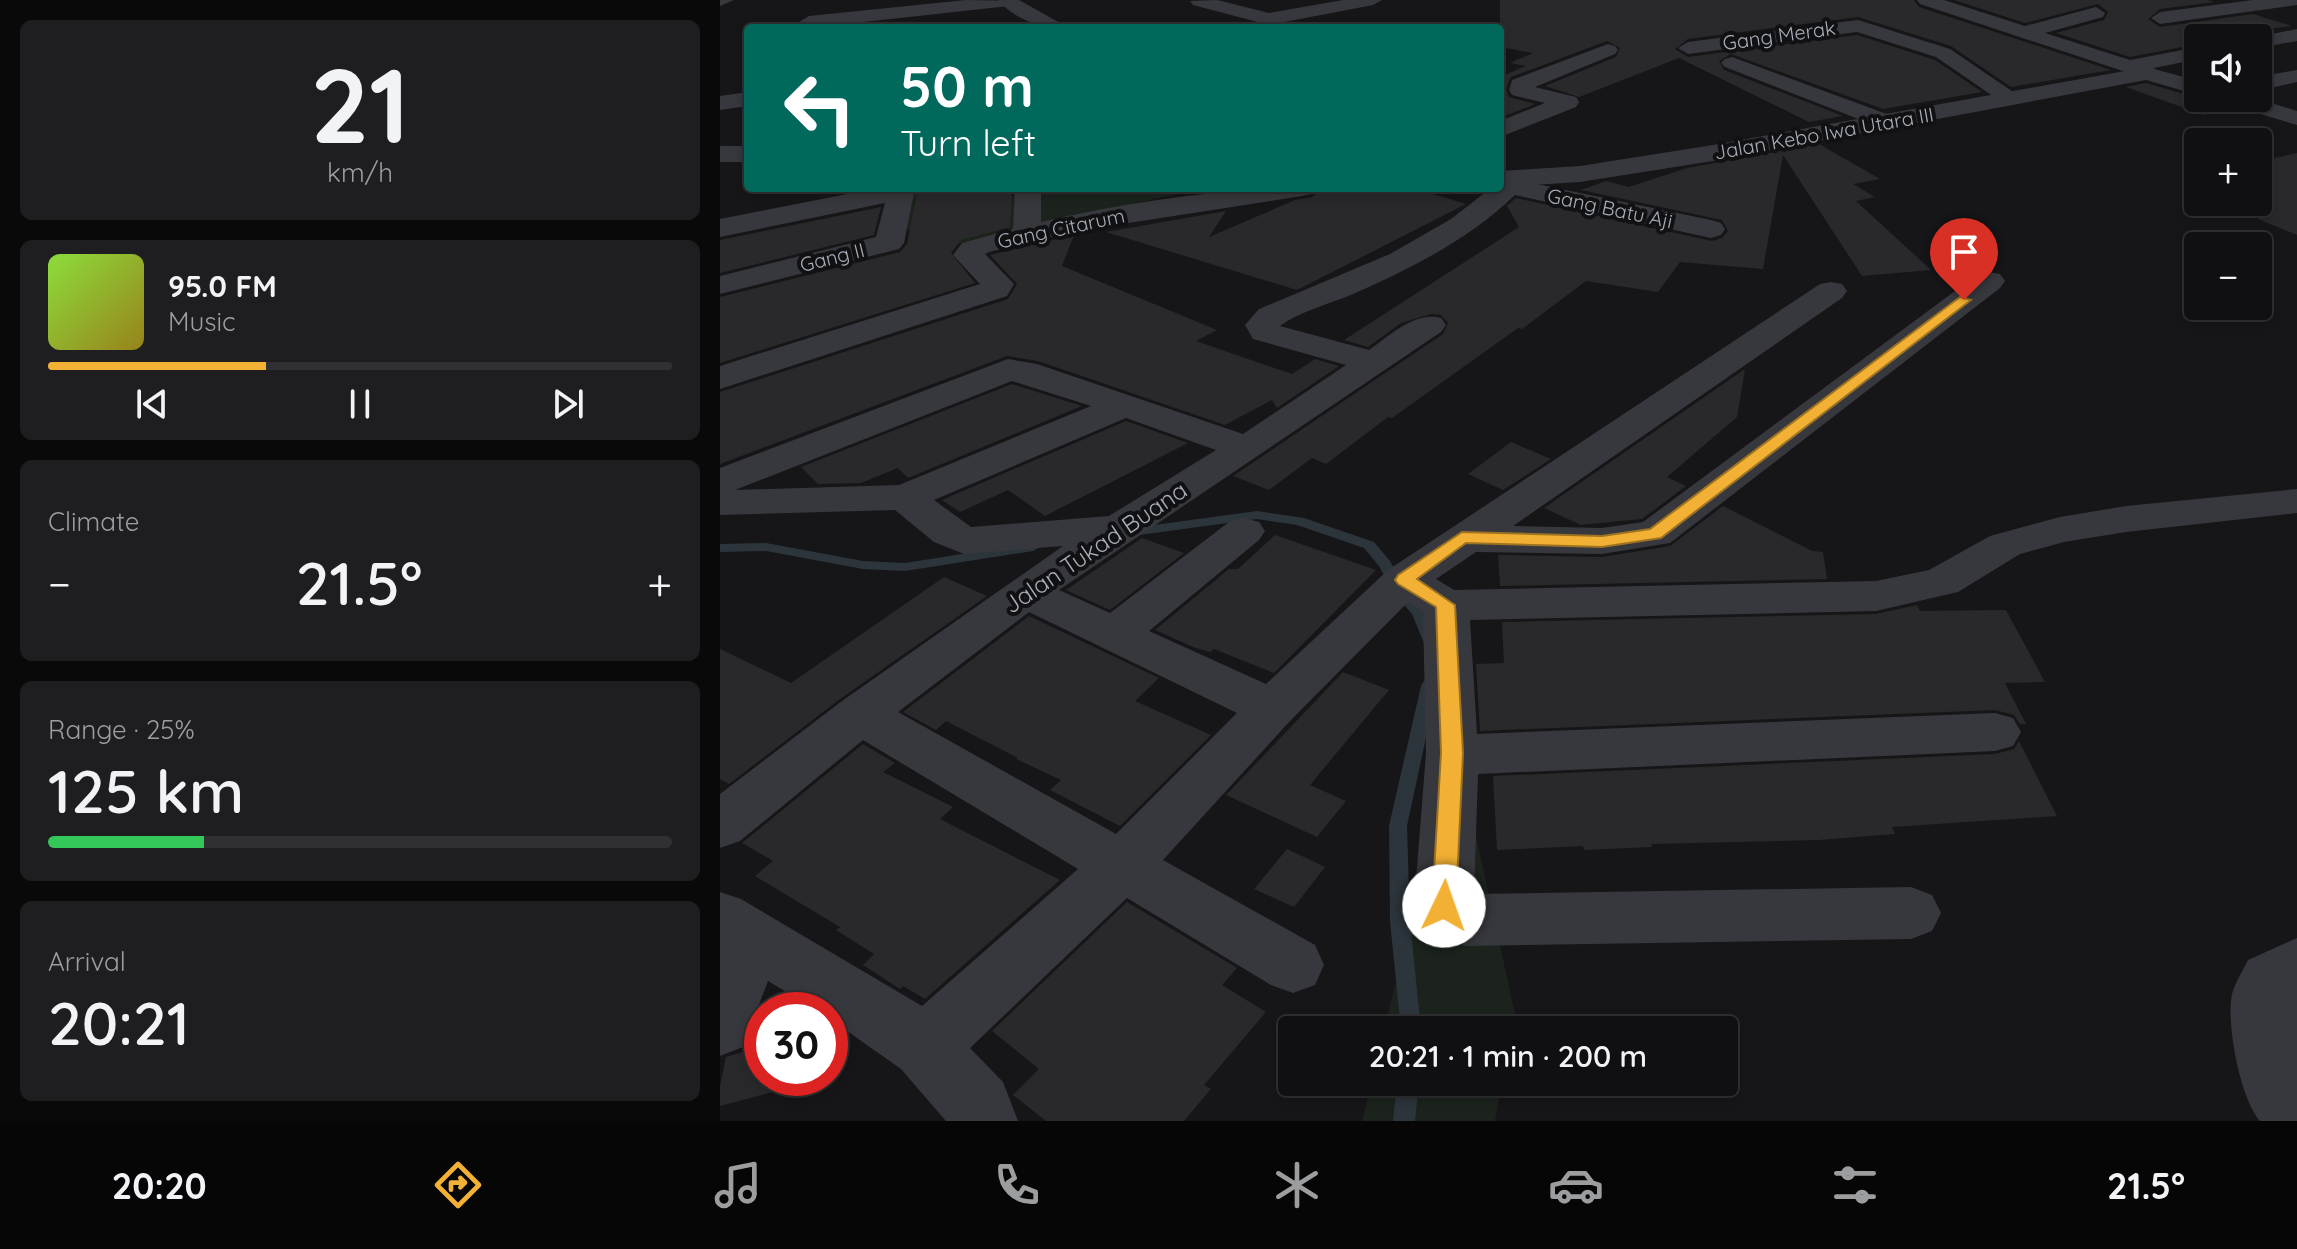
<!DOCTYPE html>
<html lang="en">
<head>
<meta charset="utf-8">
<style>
  body { margin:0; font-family:Quicksand,sans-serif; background:#1e1e20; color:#f1f3f6; height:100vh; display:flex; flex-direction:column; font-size:30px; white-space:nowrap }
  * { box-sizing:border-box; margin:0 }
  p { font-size:26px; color:#9c9d9f }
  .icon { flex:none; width:44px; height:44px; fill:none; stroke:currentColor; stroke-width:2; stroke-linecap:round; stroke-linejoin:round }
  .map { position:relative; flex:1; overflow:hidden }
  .panel { display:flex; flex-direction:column; gap:20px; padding:20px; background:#09090a; width:720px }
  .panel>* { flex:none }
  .guide { position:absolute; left:24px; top:24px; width:760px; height:168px; border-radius:8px; box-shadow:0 4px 12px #0003,0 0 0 2px #303032; background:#00695c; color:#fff; overflow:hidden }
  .tools { position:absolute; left:1464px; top:24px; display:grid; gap:16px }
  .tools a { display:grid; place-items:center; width:88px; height:88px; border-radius:8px; background:#101012; box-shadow:0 4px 12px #0003,0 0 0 2px #303032; font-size:40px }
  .speed { position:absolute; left:24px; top:992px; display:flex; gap:16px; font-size:40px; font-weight:700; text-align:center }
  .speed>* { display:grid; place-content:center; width:104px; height:104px; border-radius:50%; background:#101012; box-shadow:0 4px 12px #0003,0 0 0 2px #303032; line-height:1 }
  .speed .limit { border:12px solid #d22; background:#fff; color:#111 }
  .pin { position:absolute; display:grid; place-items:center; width:68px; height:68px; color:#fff; margin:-82px -34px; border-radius:50% 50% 50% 0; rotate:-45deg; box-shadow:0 0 8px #0007 }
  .pin .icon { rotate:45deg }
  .me { position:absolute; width:88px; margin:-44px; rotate:3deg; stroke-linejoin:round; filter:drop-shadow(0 0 6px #0008) }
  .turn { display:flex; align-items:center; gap:28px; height:168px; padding:0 24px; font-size:36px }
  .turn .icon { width:104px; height:104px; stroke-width:2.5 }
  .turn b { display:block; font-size:56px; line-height:68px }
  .big { font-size:60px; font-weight:600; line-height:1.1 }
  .panel .widget { flex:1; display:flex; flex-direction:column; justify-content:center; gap:12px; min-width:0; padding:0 28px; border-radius:12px; background:#1e1e20 }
  .panel .dial { align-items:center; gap:0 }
  .dial b { font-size:104px; line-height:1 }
  .song { display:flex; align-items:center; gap:24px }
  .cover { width:96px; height:96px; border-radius:12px; background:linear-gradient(135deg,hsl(90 70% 55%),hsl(50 70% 35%)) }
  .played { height:8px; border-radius:4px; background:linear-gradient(90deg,#f2b134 35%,#303032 35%) }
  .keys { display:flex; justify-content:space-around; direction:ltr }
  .heat { display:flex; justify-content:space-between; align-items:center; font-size:44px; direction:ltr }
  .charge { height:12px; border-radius:6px; background:linear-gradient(90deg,#34c759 25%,#303032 0) }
  .trip { position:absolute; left:558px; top:1016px; width:460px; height:80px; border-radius:8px; background:#101012; box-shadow:0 4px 12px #0003,0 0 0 2px #303032; font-weight:600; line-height:80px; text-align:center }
  .tab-bar { display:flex; height:128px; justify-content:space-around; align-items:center; background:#060607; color:#9c9d9f }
  .tab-bar .icon { width:56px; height:56px }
  .tab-bar .active { color:#f2b134 }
  .tab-bar b { font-size:36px; color:#f1f3f6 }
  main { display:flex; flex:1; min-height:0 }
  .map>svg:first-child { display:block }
</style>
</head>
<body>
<main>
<section class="panel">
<div class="widget dial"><b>21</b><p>km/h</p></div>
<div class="widget">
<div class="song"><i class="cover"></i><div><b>95.0 FM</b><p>Music</p></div></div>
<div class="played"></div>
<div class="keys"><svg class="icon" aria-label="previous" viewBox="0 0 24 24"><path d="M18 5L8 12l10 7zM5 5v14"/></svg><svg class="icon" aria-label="pause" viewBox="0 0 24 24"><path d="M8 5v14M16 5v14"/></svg><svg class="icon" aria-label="next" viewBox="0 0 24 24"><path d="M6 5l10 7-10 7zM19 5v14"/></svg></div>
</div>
<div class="widget"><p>Climate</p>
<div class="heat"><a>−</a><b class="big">21.5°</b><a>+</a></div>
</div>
<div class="widget"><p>Range · 25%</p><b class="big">125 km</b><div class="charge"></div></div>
<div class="widget"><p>Arrival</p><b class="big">20:21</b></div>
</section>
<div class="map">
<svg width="1577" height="1121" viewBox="0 0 1577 1121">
  <rect width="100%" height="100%" fill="#161618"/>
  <path fill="#1c231d" d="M 210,188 L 231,202 L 315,194 L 315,188 L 482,188 L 226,247 L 184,228 L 182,194 Z
    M 756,836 L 795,1014 L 792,1030 L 664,1030 L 711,840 Z
    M 652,1082 L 782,1082 L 775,1121 L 642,1121 Z"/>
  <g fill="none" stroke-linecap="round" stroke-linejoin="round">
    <path fill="#2c353c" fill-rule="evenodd" d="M 537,511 L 584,518 L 654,542 L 670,561 L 684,587 L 704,609 L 717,639 L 714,643 L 704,643 L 692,614 L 673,592 L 659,566 L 644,548 L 577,525 L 537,519 L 412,536 L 405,532 L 412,528 Z
      M 46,543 L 143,561 L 185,563 L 313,543 L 320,547 L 313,551 L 185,571 L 143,569 L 46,551 L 0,552 L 0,544 Z
      M 709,680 L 715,682 L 717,686 L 687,826 L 690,921 L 701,1030 L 681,1030 L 670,921 L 669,826 L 701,686 L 703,682 Z
      M 677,1082 L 699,1082 L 695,1121 L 673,1121 Z"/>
  </g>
  <path fill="#29292c" d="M 780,0 L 1194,0 L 1199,7 L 1391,70 L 1291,87 L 1231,46 L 1138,17 L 968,39 L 955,49 L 968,57 L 1137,35 L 1215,60 L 1262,92 L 1163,109 L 1011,54 L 999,61 L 1004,70 L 1123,116 L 1089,122 L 959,58 L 859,97 L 825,86 L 896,57 L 900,48 L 887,41 L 791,77 L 786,89 L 789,97 L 815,104 L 780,118 L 780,77 L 806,66 L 790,63 L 813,53 L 780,47 Z
    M 1234,0 L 1488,0 L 1495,2 L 1440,9 L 1428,19 L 1440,27 L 1533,14 L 1572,26 L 1509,34 L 1523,38 L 1478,38 L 1478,44 L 1410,57 L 1336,33 L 1384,20 L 1388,12 L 1378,4 L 1305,23 Z
    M 1426,83 L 1477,98 L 1497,98 L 1502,106 L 1513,109 L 1484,115 L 1406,87 Z
    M 1099,144 L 1160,179 L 1133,184 L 1155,197 L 1136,201 L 1211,270 L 1142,276 L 1063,155 L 1043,269 L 960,262 L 938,292 L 866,281 L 802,329 L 798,328 L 672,418 L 668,417 L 606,464 L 592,458 L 549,490 L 513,476 L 723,334 L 728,323 L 721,315 L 711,314 L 681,323 L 648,347 L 624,340 L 799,227 L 787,206 L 796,198 L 992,241 L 1002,238 L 1008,231 L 1002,220 L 861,190 L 886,181 L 909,187 L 967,168 Z
    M 1577,153 L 1577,235 L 1538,219 L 1538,162 Z
    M 198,188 L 292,188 L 290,227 L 241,240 L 231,253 L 255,283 L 0,363 L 0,297 L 180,252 L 187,244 Z
    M 603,188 L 630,188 L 648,194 L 661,188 L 693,188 L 746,204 L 577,290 L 386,232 L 506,211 L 489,237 L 575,200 L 592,197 Z
    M 161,207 L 154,235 L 0,273 L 0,240 Z
    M 354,235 L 342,266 L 497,330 L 476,341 L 572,374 L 595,359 L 619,366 L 557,408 L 552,400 L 505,425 L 318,361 L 287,356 L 0,464 L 0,392 L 288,299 L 297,284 L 270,255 Z
    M 1025,369 L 1017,417 L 947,477 L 966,486 L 922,519 L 861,525 L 824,508 Z
    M 292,384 L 362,406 L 188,478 L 178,468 L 141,483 L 98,484 L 81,467 Z
    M 406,421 L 468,443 L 325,516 L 288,490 L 240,512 L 222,500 Z
    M 791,442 L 831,459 L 783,490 L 748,474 Z
    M 1003,506 L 1092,551 L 1103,552 L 1107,579 L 780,586 L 778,555 L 882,557 L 950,546 Z
    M 555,535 L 656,570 L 554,673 L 494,649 L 490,652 L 473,647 L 435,630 L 509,569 L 518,569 Z
    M 422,538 L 464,553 L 390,610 L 346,590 Z
    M 224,577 L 267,596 L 120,699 L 9,784 L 0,779 L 0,649 L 71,683 Z
    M 1197,605 L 1200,611 L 1286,610 L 1325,682 L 1285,683 L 1306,724 L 1300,724 L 1294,715 L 1275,710 L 760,731 L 756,664 L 784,663 L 782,622 L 1156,614 Z
    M 309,616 L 439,678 L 415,701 L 491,735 L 400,826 L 330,790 L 341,780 L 296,759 L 298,758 L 226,721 L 216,730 L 183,712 Z
    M 623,672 L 669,690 L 590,785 L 626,801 L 597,837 L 506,795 Z
    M 1299,741 L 1337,816 L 1172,827 L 1175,834 L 1099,840 L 931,844 L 932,847 L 864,850 L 863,846 L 777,850 L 773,776 L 1275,754 L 1294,749 Z
    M 143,744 L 175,763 L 163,772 L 233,807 L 220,819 L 340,880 L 205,999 L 183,986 L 180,989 L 143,965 L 154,954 L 116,930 L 120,927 L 35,876 L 53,861 L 22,843 Z
    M 567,849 L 605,867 L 574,907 L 534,889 Z
    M 407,902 L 517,968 L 502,985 L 546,1012 L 484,1085 L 491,1089 L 464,1121 L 326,1121 L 293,1095 L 319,1069 L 272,1031 Z
    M 42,1046 L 42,1078 L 104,1078 L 0,1106 L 0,1086 L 6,1057 Z"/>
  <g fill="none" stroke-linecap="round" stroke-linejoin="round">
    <path fill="#37383d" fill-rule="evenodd" d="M 0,0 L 14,0 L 0,6 Z
      M 246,0 L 298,1 L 289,6 L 89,28 L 79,22 L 89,16 Z
      M 497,0 L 549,13 L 623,0 L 662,0 L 653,5 L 549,25 L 473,5 L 470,1 Z
      M 1197,0 L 1224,0 L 1305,26 L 1376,7 L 1385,13 L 1383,17 L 1325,33 L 1410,60 L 1478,47 L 1478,59 L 1434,68 L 1438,73 L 1427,79 L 1200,4 Z
      M 1533,0 L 1577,0 L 1577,5 L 1440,24 L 1431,18 L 1440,12 Z
      M 1138,20 L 1230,49 L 1302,98 L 1299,103 L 1283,103 L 1216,57 L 1137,32 L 968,54 L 958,48 L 968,42 Z
      M 1577,29 L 1577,41 L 1538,48 L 1538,38 L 1531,38 Z
      M 888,44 L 895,46 L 898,50 L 895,54 L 815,87 L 856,97 L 859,102 L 856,107 L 780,137 L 780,121 L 825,103 L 792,95 L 789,90 L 792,80 Z
      M 1012,57 L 1175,117 L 1179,122 L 1175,127 L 1159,127 L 1005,67 L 1001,63 L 1005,59 Z
      M 1577,70 L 1577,82 L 1538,91 L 1538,77 Z
      M 28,92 L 28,106 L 0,110 L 0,96 Z
      M 795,172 L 804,174 L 807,182 L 991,220 L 1001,223 L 1005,229 L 1001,235 L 991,238 L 795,195 C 748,240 692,268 633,294 C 610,304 580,311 560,326 L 649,350 C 670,336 694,311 721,318 L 726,325 L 721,332 L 339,590 L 390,613 L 509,522 L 524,518 L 539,522 L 545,531 L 539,540 L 429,631 L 546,684 L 668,570 L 1100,284 L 1111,282 L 1122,284 L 1127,291 L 1122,298 L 793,526 L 882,528 L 923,522 L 1258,274 L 1269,272 L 1280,274 L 1285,281 L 1280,288 L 950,543 L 882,554 L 756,552 L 716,579 L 734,590 L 1156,581 L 1209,570 L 1270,536 L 1340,517 L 1406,506 L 1577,489 L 1577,513 L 1406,532 L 1344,542 L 1300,554 L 1238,592 L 1156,611 L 750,620 L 757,734 L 1275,713 L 1293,718 L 1301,732 L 1293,746 L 1275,751 L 758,774 L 754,894 L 1191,887 L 1212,895 L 1221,913 L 1212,931 L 1191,939 L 746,946 C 718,936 707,934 694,906 L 706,753 L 703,612 L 688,602 L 570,721 L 443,860 L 595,945 L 604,965 L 595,985 L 573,993 L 551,985 L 407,898 L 250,1048 L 283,1082 L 298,1121 L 226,1121 L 181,1069 L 110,1019 L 110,1010 L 96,1010 L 48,981 L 23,1047 L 0,1056 L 0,892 L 21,899 L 202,1006 L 358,869 L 143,740 L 20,841 L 0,848 L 0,794 L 122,701 L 343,546 L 244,554 L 214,542 L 175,510 L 0,515 L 0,468 L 288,359 L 317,364 L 523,434 L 626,365 L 533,339 L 525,325 L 539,309 L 670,254 L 731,219 L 771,188 L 780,188 L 780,180 ZM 292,381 L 371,406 L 179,485 L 15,490 ZM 406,418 L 496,450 L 389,516 L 251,527 L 214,500 ZM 309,612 L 517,713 L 396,834 L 178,712 Z
      M 158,188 L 195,188 L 184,243 L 179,249 L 0,294 L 0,276 L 156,237 L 165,203 L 0,237 L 0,219 Z
      M 295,188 L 321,188 L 321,222 C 410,201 504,188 595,188 L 591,194 L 582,196 L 357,231 L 269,252 L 265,254 L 294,284 L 287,296 L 0,389 L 0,366 L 260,284 L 233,255 L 242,243 L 293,229 Z
      M 1577,938 L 1577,1121 L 1540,1121 C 1520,1098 1506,1024 1512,994 C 1515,983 1523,970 1528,960 Z"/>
    <path fill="#37383d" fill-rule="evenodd" d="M 278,0 L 299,0 L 349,28 C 322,28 296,21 278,0 Z
      M 1427,67 L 1478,81 L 1478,95 L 1426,80 L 993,161 L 860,182 L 780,187 L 780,171 L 860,166 L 993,145 Z
      M 1500,98 L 1535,98 L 1577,111 L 1577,125 L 1503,103 Z
      M 0,146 L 28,146 L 28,162 L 0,162 Z"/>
  </g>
  <path fill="#f2b134" stroke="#9d7322" stroke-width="2" d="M 1240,297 L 1251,300 L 941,538 L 882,547 L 746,543 L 697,579 L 735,605 L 743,753 L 736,906 L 733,913 L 724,916 L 715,913 L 712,906 L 721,753 L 716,607 L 678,584 L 675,580 L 678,575 L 742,532 L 882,536 L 930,529 Z"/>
  <g text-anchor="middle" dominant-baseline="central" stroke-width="8" stroke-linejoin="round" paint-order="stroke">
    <g font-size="20" fill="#a8adb8" stroke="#111113">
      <text transform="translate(1059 35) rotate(-8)">Gang Merak</text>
      <text transform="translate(1104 133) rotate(-10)">Jalan Kebo Iwa Utara III</text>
      <text transform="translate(890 208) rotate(12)">Gang Batu Aji</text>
      <text transform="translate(341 228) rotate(-12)">Gang Citarum</text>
      <text transform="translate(112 257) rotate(-14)">Gang II</text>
    </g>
    <g font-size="24" fill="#a8adb8" stroke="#111113">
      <text transform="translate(375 547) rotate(-34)">Jalan Tukad Buana</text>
    </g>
  </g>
</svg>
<div class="tools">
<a><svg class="icon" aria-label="sound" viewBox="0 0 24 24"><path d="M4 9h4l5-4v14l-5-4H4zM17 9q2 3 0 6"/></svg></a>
<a>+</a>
<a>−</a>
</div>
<div class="speed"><div class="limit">30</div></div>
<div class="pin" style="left:1244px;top:300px;background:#d93025"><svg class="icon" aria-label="arrive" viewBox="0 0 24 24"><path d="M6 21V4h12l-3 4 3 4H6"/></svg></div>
<svg class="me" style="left:724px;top:906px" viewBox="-20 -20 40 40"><circle r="19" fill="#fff"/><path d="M0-13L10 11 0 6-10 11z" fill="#f2b134"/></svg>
<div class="trip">20:21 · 1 min · 200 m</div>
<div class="guide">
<div class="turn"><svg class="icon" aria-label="left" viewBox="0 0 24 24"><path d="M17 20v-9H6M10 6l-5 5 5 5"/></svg><div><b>50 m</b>Turn left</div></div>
</div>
</div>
</main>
<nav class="tab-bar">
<b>20:20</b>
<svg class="icon active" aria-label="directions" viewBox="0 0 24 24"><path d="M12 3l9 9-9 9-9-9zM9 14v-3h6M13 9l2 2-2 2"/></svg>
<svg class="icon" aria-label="music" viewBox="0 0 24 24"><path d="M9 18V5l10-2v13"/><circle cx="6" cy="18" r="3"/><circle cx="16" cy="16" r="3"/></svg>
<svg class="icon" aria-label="phone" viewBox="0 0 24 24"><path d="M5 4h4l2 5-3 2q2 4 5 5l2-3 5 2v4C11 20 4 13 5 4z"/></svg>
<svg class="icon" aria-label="climate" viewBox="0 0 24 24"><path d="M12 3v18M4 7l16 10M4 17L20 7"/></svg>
<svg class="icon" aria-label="car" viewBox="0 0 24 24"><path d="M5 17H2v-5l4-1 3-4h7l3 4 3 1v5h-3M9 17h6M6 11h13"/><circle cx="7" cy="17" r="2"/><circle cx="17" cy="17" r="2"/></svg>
<svg class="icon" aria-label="filters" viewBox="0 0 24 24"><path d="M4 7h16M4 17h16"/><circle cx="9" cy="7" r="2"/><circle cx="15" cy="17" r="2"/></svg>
<b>21.5°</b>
</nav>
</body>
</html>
